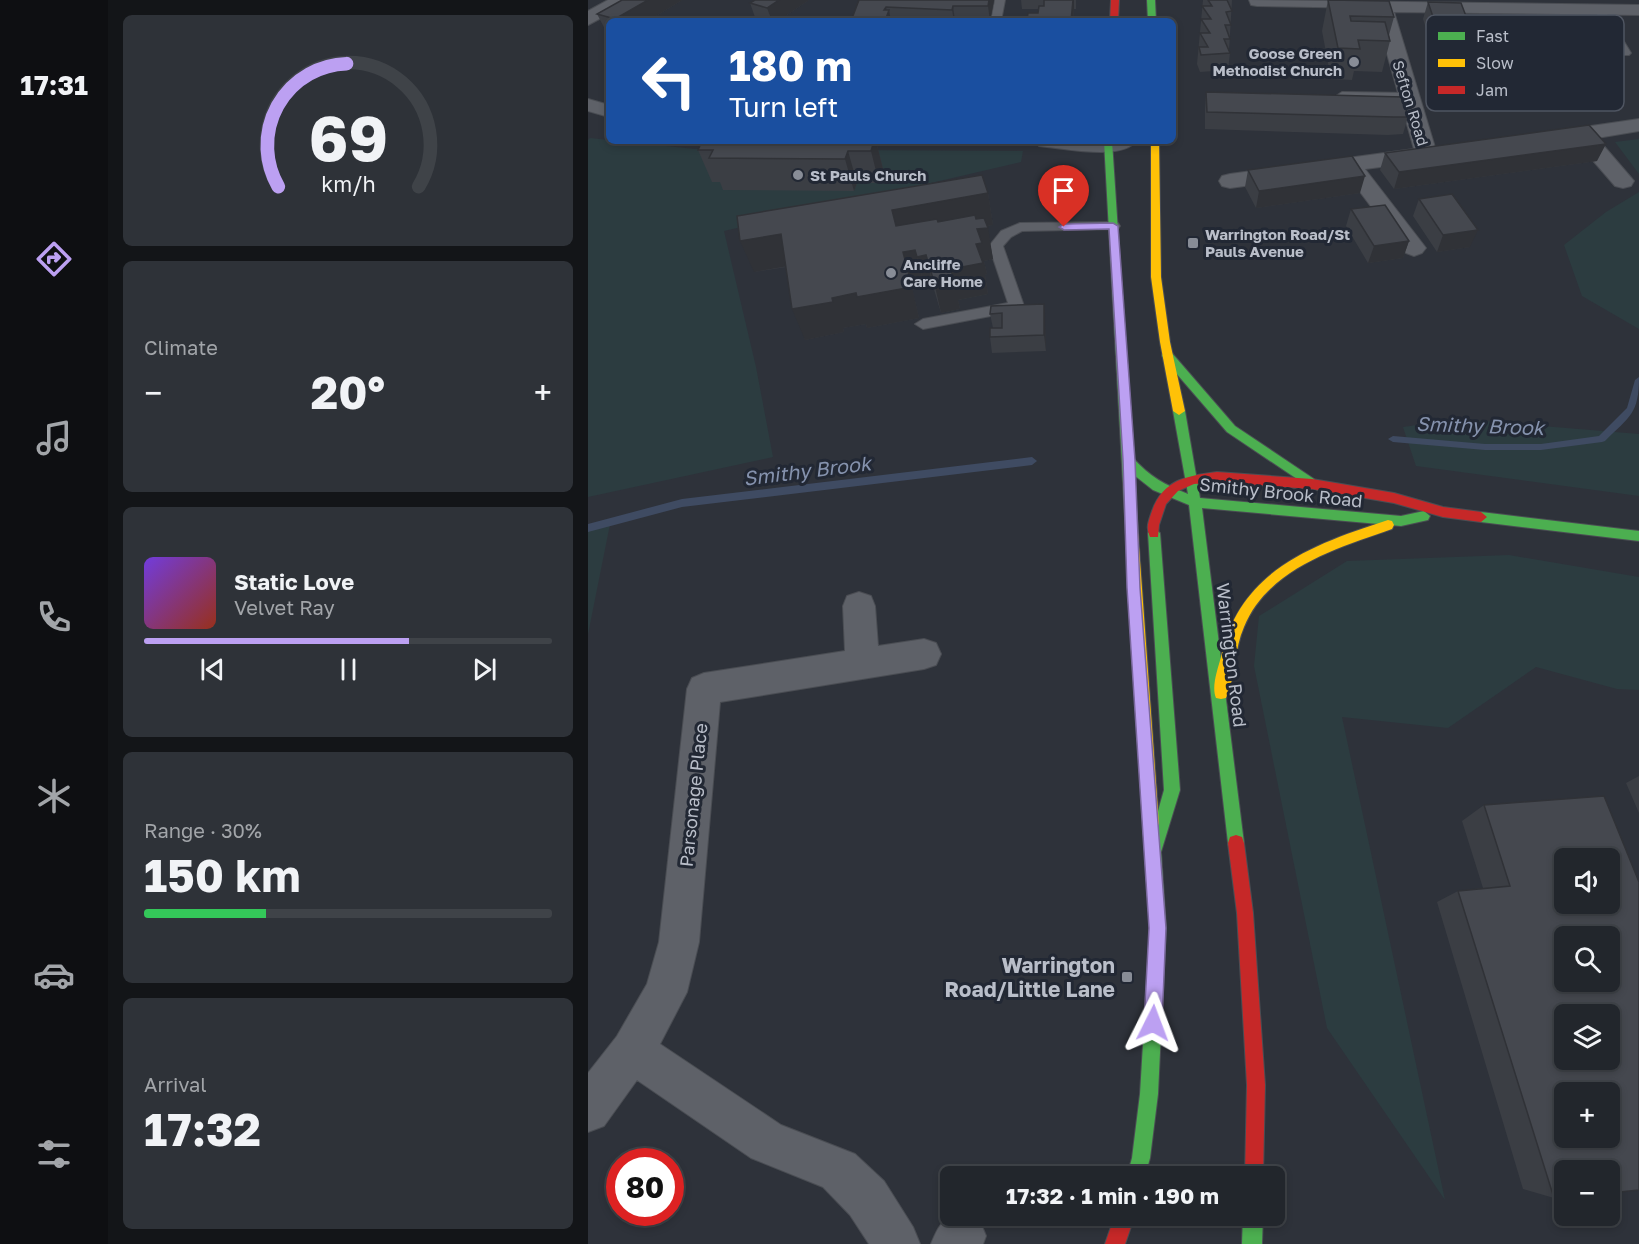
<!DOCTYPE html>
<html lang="en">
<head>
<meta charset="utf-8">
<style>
  body { margin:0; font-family:"Golos Text",sans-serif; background:#2e3238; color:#f1f3f6; height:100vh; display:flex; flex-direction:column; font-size:22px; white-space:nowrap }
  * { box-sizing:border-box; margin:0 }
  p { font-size:20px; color:#a2a5a9 }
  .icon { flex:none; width:33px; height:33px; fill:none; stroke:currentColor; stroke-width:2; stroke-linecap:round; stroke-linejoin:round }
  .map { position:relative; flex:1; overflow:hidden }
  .drawer { display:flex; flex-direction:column; gap:15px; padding:15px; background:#131518; width:480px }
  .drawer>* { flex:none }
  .guide { position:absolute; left:18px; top:18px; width:570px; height:126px; border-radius:9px; box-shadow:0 3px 9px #0003,0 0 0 2px #3f4348; background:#1a4fa0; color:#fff; overflow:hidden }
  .tools { position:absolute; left:966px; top:848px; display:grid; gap:12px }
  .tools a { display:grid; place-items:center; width:66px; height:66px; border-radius:9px; background:#22262c; box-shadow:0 3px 9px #0003,0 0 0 2px #3f4348; font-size:30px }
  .speed { position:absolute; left:18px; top:1148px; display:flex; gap:12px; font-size:30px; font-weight:700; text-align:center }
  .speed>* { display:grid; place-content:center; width:78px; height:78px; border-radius:50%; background:#22262c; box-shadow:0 3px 9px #0003,0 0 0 2px #3f4348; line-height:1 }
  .speed .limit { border:9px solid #d22; background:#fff; color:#111 }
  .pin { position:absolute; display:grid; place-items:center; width:51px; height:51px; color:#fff; margin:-62px -26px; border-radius:50% 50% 50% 0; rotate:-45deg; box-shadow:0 0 6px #0007 }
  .pin .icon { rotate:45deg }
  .me { position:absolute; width:66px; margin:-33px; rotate:3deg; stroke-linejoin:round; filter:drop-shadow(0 0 4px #0008) }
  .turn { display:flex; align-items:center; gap:21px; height:126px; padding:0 24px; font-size:27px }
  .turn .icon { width:78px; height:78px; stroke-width:2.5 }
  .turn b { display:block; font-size:42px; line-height:51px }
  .big { font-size:45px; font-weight:700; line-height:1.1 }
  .drawer .widget { flex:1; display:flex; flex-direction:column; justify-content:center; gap:9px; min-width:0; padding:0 21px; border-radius:9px; background:#2e3238 }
  .drawer .dial { align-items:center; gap:0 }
  .dial svg { height:156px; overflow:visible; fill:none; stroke:#3f4348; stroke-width:7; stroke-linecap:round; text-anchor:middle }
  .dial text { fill:#f1f3f6; stroke:none }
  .song { display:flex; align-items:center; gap:18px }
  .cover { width:72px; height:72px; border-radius:9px; background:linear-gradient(135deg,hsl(260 70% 55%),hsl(10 70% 35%)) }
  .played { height:6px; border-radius:3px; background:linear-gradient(90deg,#bca0f2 65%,#3f4348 65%) }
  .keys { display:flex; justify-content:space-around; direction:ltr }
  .heat { display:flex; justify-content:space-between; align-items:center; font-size:33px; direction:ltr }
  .charge { height:9px; border-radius:4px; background:linear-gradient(90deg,#34c759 30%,#3f4348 0) }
  .trip { position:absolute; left:352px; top:1166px; width:345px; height:60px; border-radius:9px; background:#22262c; box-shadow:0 3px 9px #0003,0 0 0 2px #3f4348; font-weight:700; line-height:60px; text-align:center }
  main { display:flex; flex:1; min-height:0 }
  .dock { display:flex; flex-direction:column; width:108px; justify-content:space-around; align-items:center; background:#0e0f12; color:#a2a5a9 }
  .dock .icon { width:42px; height:42px }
  .dock .current { color:#bca0f2 }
  .dock b { font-size:27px; color:#f1f3f6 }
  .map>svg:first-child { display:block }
</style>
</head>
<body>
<main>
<nav class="dock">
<b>17:31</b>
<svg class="icon current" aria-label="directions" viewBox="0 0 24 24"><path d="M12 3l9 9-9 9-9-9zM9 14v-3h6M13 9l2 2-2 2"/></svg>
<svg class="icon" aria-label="music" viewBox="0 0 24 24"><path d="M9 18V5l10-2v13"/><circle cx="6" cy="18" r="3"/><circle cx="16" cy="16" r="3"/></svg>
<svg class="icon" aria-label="phone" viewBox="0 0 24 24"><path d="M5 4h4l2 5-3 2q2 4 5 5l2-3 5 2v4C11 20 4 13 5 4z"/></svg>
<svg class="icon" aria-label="climate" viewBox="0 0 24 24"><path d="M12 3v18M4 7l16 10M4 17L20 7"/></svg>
<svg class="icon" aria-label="car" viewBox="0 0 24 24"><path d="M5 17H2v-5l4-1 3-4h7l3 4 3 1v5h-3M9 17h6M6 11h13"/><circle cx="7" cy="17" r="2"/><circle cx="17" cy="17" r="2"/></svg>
<svg class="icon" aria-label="filters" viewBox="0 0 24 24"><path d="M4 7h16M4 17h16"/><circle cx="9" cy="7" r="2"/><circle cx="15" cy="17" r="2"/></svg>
</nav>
<section class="drawer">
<div class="widget dial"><svg viewBox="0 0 100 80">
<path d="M14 69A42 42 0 1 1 86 69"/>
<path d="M14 69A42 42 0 0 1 49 6" stroke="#bca0f2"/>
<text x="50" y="56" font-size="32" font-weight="700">69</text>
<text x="50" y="72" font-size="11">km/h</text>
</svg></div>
<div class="widget"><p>Climate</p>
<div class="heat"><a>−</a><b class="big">20°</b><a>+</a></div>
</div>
<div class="widget">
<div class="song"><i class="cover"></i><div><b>Static Love</b><p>Velvet Ray</p></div></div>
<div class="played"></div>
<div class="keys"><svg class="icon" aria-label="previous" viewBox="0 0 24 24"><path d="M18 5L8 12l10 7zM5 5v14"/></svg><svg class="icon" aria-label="pause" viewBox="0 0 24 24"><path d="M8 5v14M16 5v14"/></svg><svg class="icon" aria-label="next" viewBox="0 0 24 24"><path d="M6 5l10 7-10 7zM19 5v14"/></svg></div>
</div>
<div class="widget"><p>Range · 30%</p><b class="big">150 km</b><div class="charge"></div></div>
<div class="widget"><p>Arrival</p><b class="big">17:32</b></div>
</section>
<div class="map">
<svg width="1051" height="1244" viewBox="0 0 1051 1244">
  <rect width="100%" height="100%" fill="#2e323a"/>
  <path fill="#2c3c40" d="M 2,138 L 107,149 L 435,151 L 433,162 L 136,231 L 168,367 L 185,457 L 0,497 L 0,140 Z
    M 1051,139 L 1051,174 L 1027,142 Z
    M 1051,192 L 1051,329 L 994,296 L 976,245 L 1018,212 Z
    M 871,419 L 1051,434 L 1051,496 L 828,466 L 815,427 Z
    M 22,524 L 0,634 L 0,531 Z
    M 921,555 L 1051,577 L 1051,690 L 1029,689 L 948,667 L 860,728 L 754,717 L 857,1200 L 739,1028 L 666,666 L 671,616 L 759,561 Z"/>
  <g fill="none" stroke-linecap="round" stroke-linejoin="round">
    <path fill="#3f4b62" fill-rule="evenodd" d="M 1051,377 C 1051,414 1042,416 1017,441 L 1014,442 L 953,450 L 897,450 L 805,442 L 800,439 L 805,436 L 897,444 L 953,444 L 1011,436 L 1039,408 L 1047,380 Z
      M 444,457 L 449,461 L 444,465 L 94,507 L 0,532 L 0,524 L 94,499 Z"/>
    <g stroke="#4a4d53" stroke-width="2">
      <path id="lane" d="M 407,0 L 417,0 L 413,21 L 403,21 Z
        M 1011,6 L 1016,9 L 1043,53 L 1041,55 L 1033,55 L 1031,53 L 1006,9 Z
        M 754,92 L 821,93 L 827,97 L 821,101 L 750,99 L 748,96 Z
        M 525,222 L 530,223 L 532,226 L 530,229 L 434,231 L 423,237 L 415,246 L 436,306 L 434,310 L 335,329 L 327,324 L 335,319 L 420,303 L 401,246 L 413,231 L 432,223 Z"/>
    </g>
    <g stroke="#4a4d53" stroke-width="2">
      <path id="street" d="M 20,0 L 42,0 L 39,4 L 0,25 L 0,11 Z
        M 661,0 L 1051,5 L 1051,15 L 806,12 L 849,154 L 846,159 L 838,161 L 777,169 L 838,248 L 834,253 L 826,256 L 818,253 L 757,172 L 642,188 L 634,186 L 631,181 L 634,176 L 642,174 L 826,149 L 786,8 L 669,6 L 663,5 Z
        M 0,99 L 21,105 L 21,117 L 0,111 Z
        M 1051,119 L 1051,131 L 1009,138 L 1046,181 L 1043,186 L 1035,188 L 1027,186 L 988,141 L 962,144 L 954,143 L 951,138 L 954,133 L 962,132 Z
        M 448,141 L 548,141 C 535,160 480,149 459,147 L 451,146 Z
        M 271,592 L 283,596 L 287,606 L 290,646 L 336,639 L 348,643 L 353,654 L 348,665 L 336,669 L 132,702 L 111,942 L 99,992 L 72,1044 L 193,1125 L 267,1154 L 296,1181 L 325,1227 L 332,1244 L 281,1244 L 262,1215 L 235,1187 L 163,1158 L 49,1080 L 16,1126 L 0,1132 L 0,1073 L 29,1036 L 59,984 L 71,942 L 99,689 L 104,678 L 116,673 L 257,651 L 255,606 L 259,596 Z
        M 367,1215 L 381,1215 L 391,1219 L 398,1236 L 395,1244 L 343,1244 C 349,1230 352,1221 367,1215 Z"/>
    </g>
    <g stroke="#4a4d53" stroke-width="2">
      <path id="fast" d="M 559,0 L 567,0 L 568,21 L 560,21 Z
        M 516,141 L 524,141 L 545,458 C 561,476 577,485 600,494 L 585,411 L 591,407 L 597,411 L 612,498 L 813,516 L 836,511 L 842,516 L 840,520 L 813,526 L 614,508 L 656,843 L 654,849 L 648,851 L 642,849 L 640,843 L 601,505 L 565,490 L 546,475 L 549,519 L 543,524 L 537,519 Z
        M 579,351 L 583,352 L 647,426 L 726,479 L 728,482 L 726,485 L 718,485 L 639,432 L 575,358 L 574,355 Z
        M 893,512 L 1051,531 L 1051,541 L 893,522 L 887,517 Z
        M 566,528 L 572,533 L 592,790 L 573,852 L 578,928 L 570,1094 L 562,1158 L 557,1176 L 539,1176 L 544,1158 L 552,1094 L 562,928 L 555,824 L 558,819 L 563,816 L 568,818 L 576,790 L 560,533 Z
        M 655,1215 L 675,1215 L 674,1244 L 654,1244 Z"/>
    </g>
    <g stroke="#4a4d53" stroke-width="2">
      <path id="slow" d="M 563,141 L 571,141 L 573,277 L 582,342 L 597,411 L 591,415 L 585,411 L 572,342 L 563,277 Z
        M 543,514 L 549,519 L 571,824 L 568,829 L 563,832 L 558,829 L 555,824 L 537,519 Z
        M 800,520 L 804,521 L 806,525 L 804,529 C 750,548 680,568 656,627 C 646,649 648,676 638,698 L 633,699 L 628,698 C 623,687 630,668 633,657 C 652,570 724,545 800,520 Z"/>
    </g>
    <g stroke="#4a4d53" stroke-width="2">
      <path id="jam" d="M 523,0 L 531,0 L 530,21 L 522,21 Z
        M 629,472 L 724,479 L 806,493 L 855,507 L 893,512 L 899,517 L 893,522 L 855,517 L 806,503 L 724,489 L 629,482 L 606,484 L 590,491 L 578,504 L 571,525 L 570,537 L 562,537 C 558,528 560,523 563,514 C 574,480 597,476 629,472 Z
        M 648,835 L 654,837 L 656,843 L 665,913 L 677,1085 L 675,1176 L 657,1176 L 659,1085 L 649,913 L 640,843 L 642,837 Z
        M 527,1215 L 547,1215 L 537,1244 L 517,1244 Z"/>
    </g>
    <use href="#lane" fill="#5e6168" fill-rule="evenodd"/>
    <use href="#street" fill="#5e6168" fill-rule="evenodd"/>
    <use href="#fast" fill="#4caf50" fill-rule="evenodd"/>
    <use href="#slow" fill="#ffc107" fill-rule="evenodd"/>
    <use href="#jam" fill="#c62828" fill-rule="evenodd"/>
  </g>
  <path fill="#3b3e44" d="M 94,0 L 60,21 L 21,21 L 21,32 L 18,31 L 9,14 Z
    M 221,0 L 190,21 L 172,21 L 168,20 L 162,3 Z
    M 271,0 L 406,0 L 402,21 L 263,21 Z
    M 433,0 L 488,0 L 488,9 L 486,9 L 485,21 L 439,21 L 440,13 L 450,13 L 451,9 L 434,9 Z
    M 615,0 L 644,0 L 641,51 L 642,53 L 640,70 L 612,72 L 609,64 Z
    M 740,0 L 806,17 L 801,35 L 802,41 L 794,72 L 766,71 L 764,80 L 743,79 L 734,31 Z
    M 840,2 L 903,82 L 896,100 L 861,99 L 835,19 Z
    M 618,92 L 820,117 L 815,134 L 800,135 L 617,129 L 617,109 Z
    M 114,141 L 288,141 L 295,169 L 291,183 L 269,183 L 266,191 L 135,190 L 132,182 L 124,182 L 110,150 Z
    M 797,153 L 1009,161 L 806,189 L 792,170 Z
    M 660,170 L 772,193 L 668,208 L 657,187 Z
    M 400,193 L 405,225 L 399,226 L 405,259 L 396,261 L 399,274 L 397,275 L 400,294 L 370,300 L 372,309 L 353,313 L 345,286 L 337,288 L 335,281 L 323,284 L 331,318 L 279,328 L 278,324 L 255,328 L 256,332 L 217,340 L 198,267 L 166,272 Z
    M 831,199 L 882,247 L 849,252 L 825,216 Z
    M 763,209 L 821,241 L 815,258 L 780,263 L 758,226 Z
    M 456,304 L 458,351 L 404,353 L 402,337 L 405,328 L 402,314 Z
    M 1051,776 L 1051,813 L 1038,783 Z
    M 1016,796 L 966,1198 L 935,1189 L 849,902 L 870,891 L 895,888 L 874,821 L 896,805 Z"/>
  <path fill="#303237" d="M 60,0 L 94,0 L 60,21 L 28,21 L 27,19 Z
    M 191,0 L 221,0 L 190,21 L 184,21 L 179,8 Z
    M 401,0 L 406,0 L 402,21 L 400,6 Z
    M 485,0 L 486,0 L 486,9 L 485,21 L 483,21 Z
    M 365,6 L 367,21 L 366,21 L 364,10 Z
    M 298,7 L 299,14 L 301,10 L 303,21 L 297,21 L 296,10 Z
    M 286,141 L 288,141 L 295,169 L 291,183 L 283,151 Z
    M 1018,144 L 1009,161 L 806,189 L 811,172 Z
    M 260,151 L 269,183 L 266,191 L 257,159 Z
    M 777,176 L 772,193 L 668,208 L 671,191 Z
    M 400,193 L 405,225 L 312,241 L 304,210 Z
    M 400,228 L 405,259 L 396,261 L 399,274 L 397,275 L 400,294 L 370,300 L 372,309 L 353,313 L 346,282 L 388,244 L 389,229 Z
    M 890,230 L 882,247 L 849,252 L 855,235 Z
    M 193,234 L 206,265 L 166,272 L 152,241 Z
    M 821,241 L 815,258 L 780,263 L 786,246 Z
    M 327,250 L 335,281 L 323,284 L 315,252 Z
    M 338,255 L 345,286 L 337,288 L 329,257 Z
    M 324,287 L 331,318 L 279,328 L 278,324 L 255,328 L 256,332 L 217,340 L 204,309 L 244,298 L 268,293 Z
    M 456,304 L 457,313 L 458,351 L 456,335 Z"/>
  <path fill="#45484f" stroke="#303237" stroke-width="1.5" fill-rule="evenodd" d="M 34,0 L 60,0 L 27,19 L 9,14 Z
    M 167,0 L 191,0 L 179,8 L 162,3 Z
    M 271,0 L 401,0 L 400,6 L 365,6 L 364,10 L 298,7 L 296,10 L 301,10 L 297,21 L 263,21 Z
    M 456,0 L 485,0 L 483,21 L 439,20 L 440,13 L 450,13 L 451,6 L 456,6 Z
    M 620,0 L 639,0 L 644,11 L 638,12 L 643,25 L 637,25 L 642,39 L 636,39 L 642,53 L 613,55 L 611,47 L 620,47 L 612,33 L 622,33 L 613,19 L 623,19 L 614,6 L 624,6 Z
    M 740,0 L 801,1 L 806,17 L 762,16 L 763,21 L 797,22 L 802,41 L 770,40 L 772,49 L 750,48 Z
    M 840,2 L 873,3 L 903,82 L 867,82 Z
    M 618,92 L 815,97 L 820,117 L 805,117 L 619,112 Z
    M 1001,125 L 1018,144 L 811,172 L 797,153 Z
    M 114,141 L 286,141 L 283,151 L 260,151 L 257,159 L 121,158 L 125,150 L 110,150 Z
    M 764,156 L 777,176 L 671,191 L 660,170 Z
    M 394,175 L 400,193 L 304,210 L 308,226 L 349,219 L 350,222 L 387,215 L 388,219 L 396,218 L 400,228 L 389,229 L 394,243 L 388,244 L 395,263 L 363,269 L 365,278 L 346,282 L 338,255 L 329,257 L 327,250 L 315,252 L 324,287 L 269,297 L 268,293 L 244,298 L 245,302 L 204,309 L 193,234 L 152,241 L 149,216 Z
    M 864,194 L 890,230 L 855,235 L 831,199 Z
    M 797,205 L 821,241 L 786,246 L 763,209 Z
    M 456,304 L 456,335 L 402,337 L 402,328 L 414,328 L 414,313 L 402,314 L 403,306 Z
    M 1016,796 L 1051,882 L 1051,1190 L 1022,1193 L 1022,1170 L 976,1170 L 976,1197 L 966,1198 L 870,891 L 922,886 L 896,805 ZM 976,858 L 1022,858 L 1022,903 L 976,903 ZM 976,936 L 1022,936 L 1022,981 L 976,981 ZM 976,1014 L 1022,1014 L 1022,1059 L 976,1059 ZM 976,1092 L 1022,1092 L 1022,1137 L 976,1137 Z"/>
  <path fill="#bca0f2" stroke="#7a689d" stroke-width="1.5" d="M 525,223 L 530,226 L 547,460 L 552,588 L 578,928 L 574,1023 L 571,1029 L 565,1032 L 559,1029 L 556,1023 L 561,928 L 539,588 L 535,460 L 521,229 L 476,230 L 471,227 L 476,224 Z"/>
  <g fill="#888d97" stroke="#222834" stroke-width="2">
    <circle cx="766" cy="62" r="6"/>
    <circle cx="210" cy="175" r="6"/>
    <rect x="599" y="237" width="12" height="12" rx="3"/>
    <circle cx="303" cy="273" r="6"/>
    <rect x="533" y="971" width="12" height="12" rx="3"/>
  </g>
  <g text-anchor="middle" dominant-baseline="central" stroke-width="6" stroke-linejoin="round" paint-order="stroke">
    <g font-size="15" font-weight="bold" fill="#b9bec9" stroke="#222834" text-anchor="start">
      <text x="754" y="53" text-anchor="end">Goose Green<tspan x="754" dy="17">Methodist Church</tspan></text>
      <text x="222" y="175">St Pauls Church</text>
      <text x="617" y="234">Warrington Road/St<tspan x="617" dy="17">Pauls Avenue</tspan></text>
      <text x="315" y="264">Ancliffe<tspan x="315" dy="17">Care Home</tspan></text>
    </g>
    <g font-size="15" fill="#b9bec9" stroke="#222834">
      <text transform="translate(823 103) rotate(73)">Sefton Road</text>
    </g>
    <g font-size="18" fill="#b9bec9" stroke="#222834">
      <text transform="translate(693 492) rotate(6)">Smithy Brook Road</text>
      <text transform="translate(644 655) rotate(83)">Warrington Road</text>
      <text transform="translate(105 795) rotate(-84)">Parsonage Place</text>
    </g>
    <g font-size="20" font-style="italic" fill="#8592ad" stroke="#222834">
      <text transform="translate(892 425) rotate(2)">Smithy Brook</text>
      <text transform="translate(219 470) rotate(-7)">Smithy Brook</text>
    </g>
    <g font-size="21" font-weight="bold" fill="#b9bec9" stroke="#222834" text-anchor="end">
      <text x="527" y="965">Warrington<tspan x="527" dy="24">Road/Little Lane</tspan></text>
    </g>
  </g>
  <rect x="838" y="15" width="198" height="96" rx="9" fill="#222834" stroke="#4f5561" stroke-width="1.5"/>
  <rect x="850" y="32" width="27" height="8" fill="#4caf50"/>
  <rect x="850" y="59" width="27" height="8" fill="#ffc107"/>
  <rect x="850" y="86" width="27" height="8" fill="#c62828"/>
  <g font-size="16" fill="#b9bec9">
    <text x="888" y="42">Fast</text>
    <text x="888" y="69">Slow</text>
    <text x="888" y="96">Jam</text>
  </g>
</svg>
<div class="tools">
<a><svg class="icon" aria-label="sound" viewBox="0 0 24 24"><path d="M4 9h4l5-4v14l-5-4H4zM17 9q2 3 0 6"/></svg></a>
<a><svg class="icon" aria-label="search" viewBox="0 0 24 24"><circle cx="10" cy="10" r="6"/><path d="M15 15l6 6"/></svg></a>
<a><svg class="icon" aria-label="layers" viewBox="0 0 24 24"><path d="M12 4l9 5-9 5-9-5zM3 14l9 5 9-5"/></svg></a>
<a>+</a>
<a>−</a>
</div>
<div class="speed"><div class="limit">80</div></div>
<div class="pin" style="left:476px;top:227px;background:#d93025"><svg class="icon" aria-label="arrive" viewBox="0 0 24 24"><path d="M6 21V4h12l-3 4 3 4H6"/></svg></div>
<svg class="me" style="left:565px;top:1023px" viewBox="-20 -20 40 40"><path d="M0-17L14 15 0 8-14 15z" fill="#bca0f2" stroke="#fff" stroke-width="4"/></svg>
<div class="trip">17:32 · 1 min · 190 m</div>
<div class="guide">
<div class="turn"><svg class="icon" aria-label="left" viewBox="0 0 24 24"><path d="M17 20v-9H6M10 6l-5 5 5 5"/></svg><div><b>180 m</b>Turn left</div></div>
</div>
</div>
</main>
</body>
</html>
